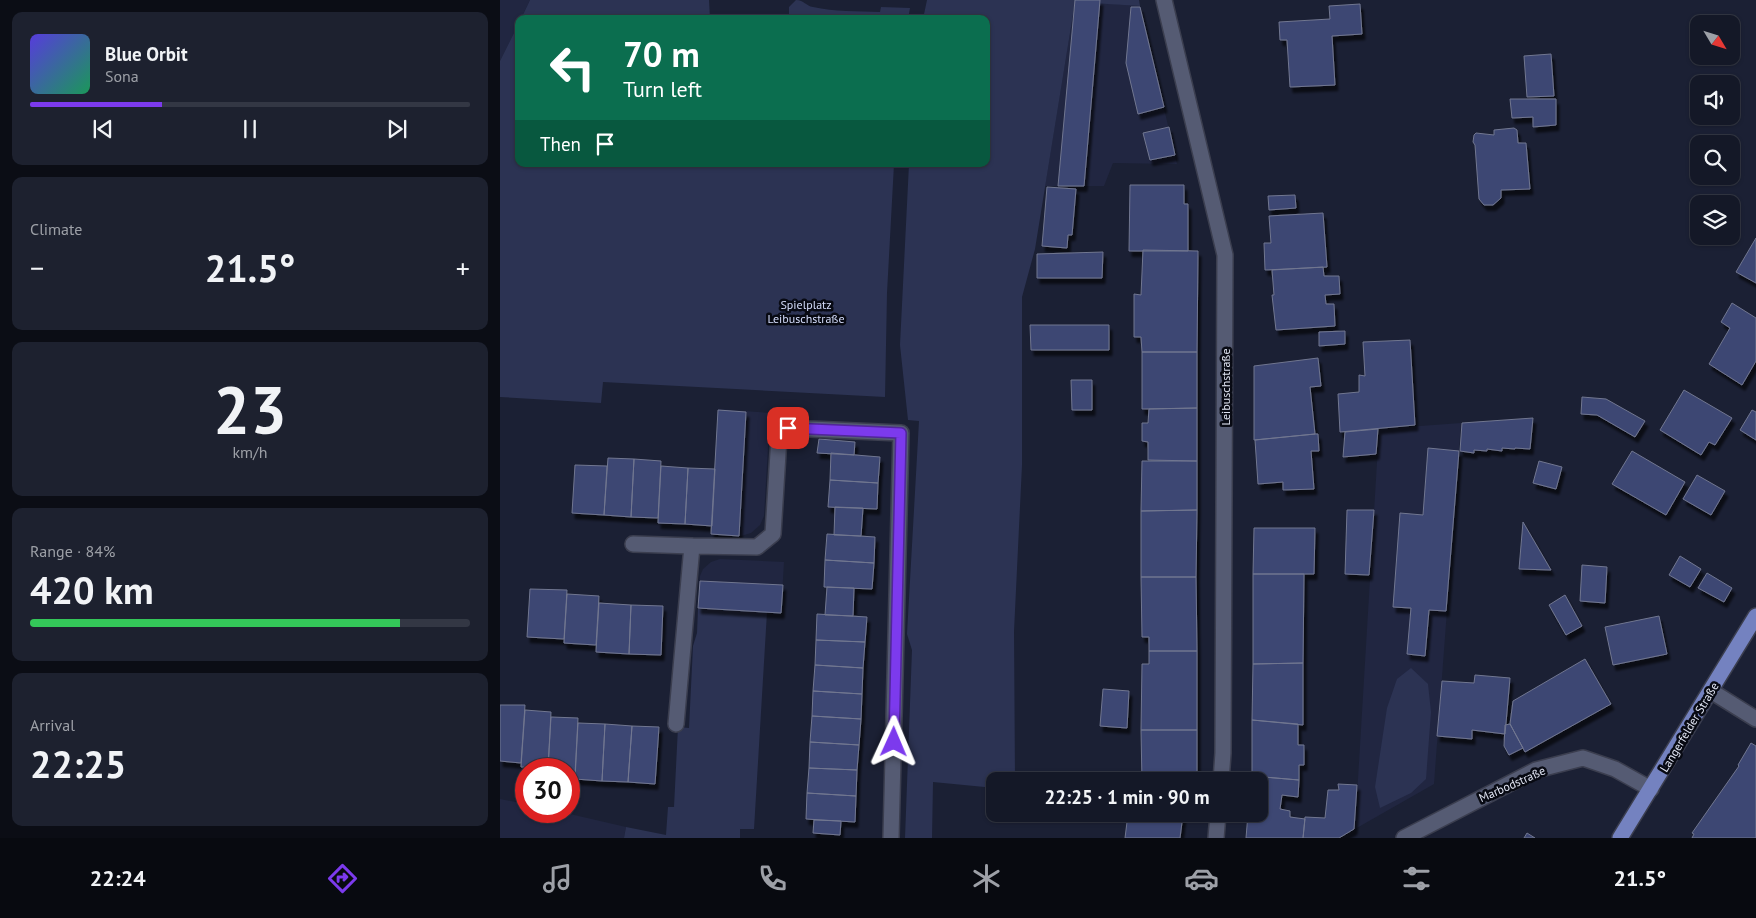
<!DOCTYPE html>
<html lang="en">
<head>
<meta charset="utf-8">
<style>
  body { margin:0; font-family:"PT Sans",sans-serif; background:#1d212f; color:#f1f3f6; height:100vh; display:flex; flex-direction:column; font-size:19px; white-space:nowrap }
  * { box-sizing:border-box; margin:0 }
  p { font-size:16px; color:#9da0a7 }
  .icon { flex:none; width:28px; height:28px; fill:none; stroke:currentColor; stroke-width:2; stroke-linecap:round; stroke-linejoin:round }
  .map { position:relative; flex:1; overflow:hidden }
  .sheet { display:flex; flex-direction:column; gap:12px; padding:12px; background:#0b0d15; width:500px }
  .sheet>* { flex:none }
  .hud { position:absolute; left:15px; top:15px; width:475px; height:152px; border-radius:10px; box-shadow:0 1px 4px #0004,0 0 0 1px #333744; background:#0b6e4f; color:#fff; overflow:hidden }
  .needle { width:32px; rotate:128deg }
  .tools { position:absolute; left:1190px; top:15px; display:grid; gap:10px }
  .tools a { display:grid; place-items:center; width:50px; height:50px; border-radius:10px; background:#141827; box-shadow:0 1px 4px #0004,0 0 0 1px #333744; font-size:25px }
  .speed { position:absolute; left:15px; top:758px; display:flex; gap:10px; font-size:25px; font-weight:700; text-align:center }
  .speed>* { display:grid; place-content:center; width:65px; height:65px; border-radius:50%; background:#141827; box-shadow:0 1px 4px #0004,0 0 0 1px #333744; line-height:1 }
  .speed .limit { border:8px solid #d22; background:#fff; color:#111 }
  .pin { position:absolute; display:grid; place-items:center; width:42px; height:42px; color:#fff; margin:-21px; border-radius:10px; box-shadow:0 2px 8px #0006 }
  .me { position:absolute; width:55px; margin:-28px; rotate:1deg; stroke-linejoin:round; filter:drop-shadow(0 0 4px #0008) }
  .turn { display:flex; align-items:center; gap:18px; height:105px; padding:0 25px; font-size:22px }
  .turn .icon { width:65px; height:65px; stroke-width:2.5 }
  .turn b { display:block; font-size:35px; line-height:42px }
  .then { display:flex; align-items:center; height:48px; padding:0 25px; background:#0003; gap:10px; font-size:19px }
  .big { font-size:38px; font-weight:700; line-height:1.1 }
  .sheet .widget { flex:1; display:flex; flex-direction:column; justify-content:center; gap:8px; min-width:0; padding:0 18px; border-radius:10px; background:#1d212f }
  .sheet .dial { align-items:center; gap:0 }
  .dial b { font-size:65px; line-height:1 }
  .song { display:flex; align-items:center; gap:15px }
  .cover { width:60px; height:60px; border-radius:8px; background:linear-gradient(135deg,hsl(250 70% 55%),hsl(150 70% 35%)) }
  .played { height:5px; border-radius:2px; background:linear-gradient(90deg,#7c3aed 30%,#333744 30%) }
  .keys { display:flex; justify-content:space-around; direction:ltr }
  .heat { display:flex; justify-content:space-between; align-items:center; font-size:28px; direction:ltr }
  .charge { height:8px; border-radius:4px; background:linear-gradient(90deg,#34c759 84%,#333744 0) }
  .trip { position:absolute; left:486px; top:772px; width:282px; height:50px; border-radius:10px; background:#141827; box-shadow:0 1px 4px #0004,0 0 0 1px #333744; font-weight:700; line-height:50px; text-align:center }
  .dock { display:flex; height:80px; justify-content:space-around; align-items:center; background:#080a10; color:#9da0a7 }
  .dock .icon { width:35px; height:35px }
  .dock .selected { color:#7c3aed }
  .dock b { font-size:22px; color:#f1f3f6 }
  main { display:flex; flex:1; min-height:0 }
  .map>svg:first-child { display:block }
</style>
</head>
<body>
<main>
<section class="sheet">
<div class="widget">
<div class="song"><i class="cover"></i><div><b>Blue Orbit</b><p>Sona</p></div></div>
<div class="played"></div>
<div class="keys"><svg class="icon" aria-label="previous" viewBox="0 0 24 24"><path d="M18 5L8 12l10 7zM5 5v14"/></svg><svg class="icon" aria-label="pause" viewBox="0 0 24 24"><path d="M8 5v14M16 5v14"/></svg><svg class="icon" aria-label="next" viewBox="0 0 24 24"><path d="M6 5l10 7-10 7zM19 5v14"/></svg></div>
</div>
<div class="widget"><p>Climate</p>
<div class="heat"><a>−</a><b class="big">21.5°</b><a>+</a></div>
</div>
<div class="widget dial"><b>23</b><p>km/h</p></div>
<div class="widget"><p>Range · 84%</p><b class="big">420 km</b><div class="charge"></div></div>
<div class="widget"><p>Arrival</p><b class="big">22:25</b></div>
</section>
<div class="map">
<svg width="1256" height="838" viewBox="0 0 1256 838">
  <defs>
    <filter id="shadow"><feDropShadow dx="3" dy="5.5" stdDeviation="1" flood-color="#0009"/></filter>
  </defs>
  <rect width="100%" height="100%" fill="#1b2034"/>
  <path fill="#212641" d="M 0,0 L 30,0 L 21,19 L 19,19 L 19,23 L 0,61 Z
    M 575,1 L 640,6 L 677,164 L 613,163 L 604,186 L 545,186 Z
    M 218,409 L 270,413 L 264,516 L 260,525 L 251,533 L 241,536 L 212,534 Z
    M 961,423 L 934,784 L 855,829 L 879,429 Z
    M 220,559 L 284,562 L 281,613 L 198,609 L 200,576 L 203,569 L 211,562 Z
    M 0,799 L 26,804 L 26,811 L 57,811 L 126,827 L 124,838 L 0,838 Z"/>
  <path fill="#2c3353" d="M 30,0 L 209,0 L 210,19 L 21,19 Z
    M 296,0 C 304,0 306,6 313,7 C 334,12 358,11 380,12 L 381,7 L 410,8 L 408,19 L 289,19 L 289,7 Z
    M 427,0 L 639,0 L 640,6 L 575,2 L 535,249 L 522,297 L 522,465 L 514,631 L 515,781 L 495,781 L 495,788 L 433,782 L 432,838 L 405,838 L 412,650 L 407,634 L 419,421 L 408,420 L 400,345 L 409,164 L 486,164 L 486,19 L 423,19 Z
    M 19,23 L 19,164 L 394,164 L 387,293 L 385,397 L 103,382 L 101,403 L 0,397 L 0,61 Z
    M 198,609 L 267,612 L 254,829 L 240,829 L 240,838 L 124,838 L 126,827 L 166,835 L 168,807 L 174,807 L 178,727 L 189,728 L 193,646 L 197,633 Z
    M 911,668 L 928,684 L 931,712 L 926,779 L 911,793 L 880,808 L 875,787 L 887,708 L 897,679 Z"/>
  <path fill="#3d4673" stroke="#717790" filter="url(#shadow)" d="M 575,0 L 600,0 L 584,186 L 558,186 Z
    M 860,4 L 862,34 L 832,36 L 835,85 L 790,87 L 787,40 L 780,40 L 779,22 L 830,19 L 829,6 Z
    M 631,7 L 640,7 L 664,107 L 638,114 L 626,63 Z
    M 1051,54 L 1054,96 L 1027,97 L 1024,56 Z
    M 1010,99 L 1056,99 L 1056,125 L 1033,127 L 1033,117 L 1012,118 Z
    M 669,127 L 675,155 L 650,160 L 643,133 Z
    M 1014,128 L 1017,130 L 1018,143 L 1026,143 L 1030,189 L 1001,190 L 1001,198 L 993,205 L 984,205 L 979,199 L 975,145 L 973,142 L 974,135 L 976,133 L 994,135 L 994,130 Z
    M 630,185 L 684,185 L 684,204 L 688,204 L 688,251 L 629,251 Z
    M 547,187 L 576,189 L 572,235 L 568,235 L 567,248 L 542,246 Z
    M 795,195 L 796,208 L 769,210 L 768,196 Z
    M 823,213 L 827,267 L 765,270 L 764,243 L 771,243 L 769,216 Z
    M 1256,238 L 1256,283 L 1236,272 Z
    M 643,250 L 698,251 L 697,352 L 642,352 L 641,337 L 634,337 L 634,294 L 641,295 Z
    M 603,252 L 602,278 L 537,278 L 537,254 Z
    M 823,267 L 824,276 L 839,276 L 840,294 L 825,295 L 826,304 L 834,304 L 835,326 L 776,330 L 772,295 L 774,295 L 772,270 Z
    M 1232,303 L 1256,318 L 1256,361 L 1242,385 L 1209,364 L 1230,328 L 1221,322 Z
    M 530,325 L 609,325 L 609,350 L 531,350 Z
    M 845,331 L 845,344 L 819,346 L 819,332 Z
    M 910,340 L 915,425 L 840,432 L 838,394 L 859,392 L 859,375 L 865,376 L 863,342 Z
    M 642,352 L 697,352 L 697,408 L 642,409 Z
    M 818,358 L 821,386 L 810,387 L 815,434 L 754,440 L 754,366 Z
    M 571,380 L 592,380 L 592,410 L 572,410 Z
    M 1184,390 L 1232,418 L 1215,445 L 1209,442 L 1201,455 L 1160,430 Z
    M 1082,397 L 1106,399 L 1145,421 L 1135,437 L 1097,415 L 1081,414 Z
    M 697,408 L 697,461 L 648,460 L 648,442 L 642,441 L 642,423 L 648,423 L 649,409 Z
    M 218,410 L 246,412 L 239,536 L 211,534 Z
    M 1252,410 L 1256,412 L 1256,440 L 1240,430 Z
    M 1033,418 L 1030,449 L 1015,448 L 1015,449 L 1002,448 L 1002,451 L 987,449 L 987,451 L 974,450 L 974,453 L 960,451 L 962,423 Z
    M 878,429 L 876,454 L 843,457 L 845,432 Z
    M 815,434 L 818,434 L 819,451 L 811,451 L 814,489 L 783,490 L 783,482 L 758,484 L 755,440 Z
    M 319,439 L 355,442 L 354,455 L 317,453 Z
    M 928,448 L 959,451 L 946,611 L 929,610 L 925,656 L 907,654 L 911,608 L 893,607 L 900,513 L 923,515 Z
    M 1132,451 L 1185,482 L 1166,515 L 1112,484 Z
    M 331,453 L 380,457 L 378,483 L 330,480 Z
    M 108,458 L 134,459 L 131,517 L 104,515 Z
    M 134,459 L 161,461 L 158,518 L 131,517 Z
    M 642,461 L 697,461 L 697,510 L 641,511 Z
    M 1039,461 L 1062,467 L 1056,489 L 1033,483 Z
    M 75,465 L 107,466 L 104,515 L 72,513 Z
    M 161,466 L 188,468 L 185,524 L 158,523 Z
    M 188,468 L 215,469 L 212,526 L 185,524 Z
    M 1197,475 L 1225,491 L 1211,515 L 1183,499 Z
    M 330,480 L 378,483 L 377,509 L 328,507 Z
    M 335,507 L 363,508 L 361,536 L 334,535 Z
    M 697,510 L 696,577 L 641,577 L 641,511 Z
    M 847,510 L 874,510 L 869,575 L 845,574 Z
    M 1023,522 L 1051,570 L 1019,569 Z
    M 754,528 L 815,528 L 814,574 L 753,574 Z
    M 327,534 L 375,537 L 374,563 L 325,560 Z
    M 1180,556 L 1201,569 L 1190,587 L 1169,575 Z
    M 325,560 L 374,563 L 372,589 L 324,587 Z
    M 1082,565 L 1107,567 L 1105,603 L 1080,601 Z
    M 1207,573 L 1232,588 L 1224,602 L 1198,588 Z
    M 753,574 L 804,574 L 803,663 L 753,664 Z
    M 641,577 L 696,577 L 697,651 L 649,651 L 649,637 L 642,637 Z
    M 200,581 L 283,585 L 281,613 L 198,608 Z
    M 327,587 L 354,588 L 353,616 L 325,615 Z
    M 30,589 L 67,590 L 64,639 L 27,637 Z
    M 67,594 L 99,596 L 96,645 L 64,643 Z
    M 1065,595 L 1082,626 L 1066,635 L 1049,605 Z
    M 99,603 L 131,605 L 129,654 L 96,652 Z
    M 131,605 L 163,606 L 161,655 L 129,654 Z
    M 317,614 L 367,617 L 365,642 L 316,640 Z
    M 1159,616 L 1167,654 L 1113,665 L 1105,627 Z
    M 316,640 L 365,642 L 363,668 L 315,665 Z
    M 649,651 L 697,651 L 697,730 L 641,730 L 642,664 L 649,664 Z
    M 1085,659 L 1111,704 L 1025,752 L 1010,724 L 1013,701 Z
    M 803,663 L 803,725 L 752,720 L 753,664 Z
    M 315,665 L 363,668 L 362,694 L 313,691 Z
    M 975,675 L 1010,678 L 1005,734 L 972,730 L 972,739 L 937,736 L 942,681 L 974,683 Z
    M 603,689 L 629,691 L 627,728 L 600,726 Z
    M 313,691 L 362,694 L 361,719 L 312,716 Z
    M 0,705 L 25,705 L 21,763 L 0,761 Z
    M 25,710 L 51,712 L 48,768 L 21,767 Z
    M 312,716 L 361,719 L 359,745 L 310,742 Z
    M 51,717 L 78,718 L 75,774 L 69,774 L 69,769 L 48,769 Z
    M 752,720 L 798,724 L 798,745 L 804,745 L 804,765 L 799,765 L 799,780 L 752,776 Z
    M 78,723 L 105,724 L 102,781 L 75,779 Z
    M 105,724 L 132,726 L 128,782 L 102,781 Z
    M 1010,724 L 1023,748 L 1009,755 L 1004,746 L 1005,725 Z
    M 132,726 L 159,727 L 155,784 L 128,782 Z
    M 641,730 L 697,730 L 697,781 L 642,781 Z
    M 310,742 L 359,745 L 357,770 L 309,768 Z
    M 1251,743 L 1256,746 L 1256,838 L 1192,838 L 1194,834 L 1192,833 L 1239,766 L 1238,765 Z
    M 309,768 L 357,770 L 356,796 L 307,793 Z
    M 752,776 L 799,780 L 798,797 L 782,795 L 780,809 L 790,811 L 790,817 L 805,819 L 803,838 L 746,838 L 748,814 L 760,814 L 760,781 L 751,781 Z
    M 838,784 L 857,785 L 854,829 L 839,838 L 803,838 L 805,817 L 825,818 L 828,790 L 839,790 Z
    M 307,793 L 356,796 L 355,822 L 306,819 Z
    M 628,814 L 683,814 L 680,838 L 625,838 Z
    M 314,820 L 341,821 L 340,835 L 313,833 Z
    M 1027,833 L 1035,838 L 1024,838 Z"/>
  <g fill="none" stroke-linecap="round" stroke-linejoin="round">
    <g stroke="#3b3e4f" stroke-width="18">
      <path id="minor" d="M 664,0 L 725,255 L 723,753 L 721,781
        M 133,544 L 192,546 L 257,547 L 273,534 L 279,437 L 288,428 L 401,433 L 391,838
        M 1211,691 L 1256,719
        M 176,724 L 192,546
        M 716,838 L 718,814
        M 904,838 L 1036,770 L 1083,758 L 1115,769 L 1151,789"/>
    </g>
    <g stroke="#3b3e4f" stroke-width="18">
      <path id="major" d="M 1120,838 L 1256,616"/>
    </g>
    <use href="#minor" stroke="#555b73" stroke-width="15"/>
    <use href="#major" stroke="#7482c0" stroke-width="15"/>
  </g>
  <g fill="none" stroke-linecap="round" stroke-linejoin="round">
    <g stroke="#51269a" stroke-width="12">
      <path id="route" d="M 288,428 L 401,433 L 394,742"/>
    </g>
    <use href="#route" stroke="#7c3aed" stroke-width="9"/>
  </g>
  <g text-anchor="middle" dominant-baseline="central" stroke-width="5" stroke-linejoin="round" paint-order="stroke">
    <g font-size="12" fill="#d5ddfb" stroke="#080a13">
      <text x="306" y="304">Spielplatz<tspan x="306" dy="14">Leibuschstraße</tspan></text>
    </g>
    <g font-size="12" fill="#e1e5f3" stroke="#080a13">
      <text transform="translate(725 387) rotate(-90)">Leibuschstraße</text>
      <text transform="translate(1189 727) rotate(-59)">Langerfelder Straße</text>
      <text transform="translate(1012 784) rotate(-24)">Marbodstraße</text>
    </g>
  </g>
</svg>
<div class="tools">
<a><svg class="needle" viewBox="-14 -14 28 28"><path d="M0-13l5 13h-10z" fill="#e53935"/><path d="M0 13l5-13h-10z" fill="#9da0a7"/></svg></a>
<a><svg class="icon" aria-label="sound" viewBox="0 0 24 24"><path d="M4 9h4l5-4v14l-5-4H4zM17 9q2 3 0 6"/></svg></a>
<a><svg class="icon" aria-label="search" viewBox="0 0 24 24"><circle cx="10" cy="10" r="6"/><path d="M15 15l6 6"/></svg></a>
<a><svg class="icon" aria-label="layers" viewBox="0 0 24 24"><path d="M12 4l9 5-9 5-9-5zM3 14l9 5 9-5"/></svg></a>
</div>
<div class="speed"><div class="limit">30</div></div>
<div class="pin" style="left:288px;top:428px;background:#d93025"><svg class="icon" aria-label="arrive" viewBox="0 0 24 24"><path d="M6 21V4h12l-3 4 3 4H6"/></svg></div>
<svg class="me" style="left:394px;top:742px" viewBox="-20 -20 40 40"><path d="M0-17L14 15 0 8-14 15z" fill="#7c3aed" stroke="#fff" stroke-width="4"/></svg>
<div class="trip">22:25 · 1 min · 90 m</div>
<div class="hud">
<div class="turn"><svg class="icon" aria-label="left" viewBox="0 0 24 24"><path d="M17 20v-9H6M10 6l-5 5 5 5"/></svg><div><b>70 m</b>Turn left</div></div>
<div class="then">Then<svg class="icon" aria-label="arrive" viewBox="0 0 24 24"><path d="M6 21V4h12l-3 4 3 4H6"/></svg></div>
</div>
</div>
</main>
<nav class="dock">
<b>22:24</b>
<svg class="icon selected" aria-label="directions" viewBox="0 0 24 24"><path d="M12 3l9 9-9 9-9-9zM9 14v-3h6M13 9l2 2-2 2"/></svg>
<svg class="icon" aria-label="music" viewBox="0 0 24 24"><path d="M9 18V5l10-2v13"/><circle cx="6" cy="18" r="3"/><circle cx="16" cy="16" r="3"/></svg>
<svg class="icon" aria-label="phone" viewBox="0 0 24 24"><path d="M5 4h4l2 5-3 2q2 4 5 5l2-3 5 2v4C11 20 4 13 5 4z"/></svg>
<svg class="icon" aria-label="climate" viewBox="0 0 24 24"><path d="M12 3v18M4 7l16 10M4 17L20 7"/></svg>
<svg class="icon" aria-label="car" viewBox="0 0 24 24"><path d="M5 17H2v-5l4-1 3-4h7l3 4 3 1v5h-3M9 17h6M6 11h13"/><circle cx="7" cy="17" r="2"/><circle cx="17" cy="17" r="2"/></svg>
<svg class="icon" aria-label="filters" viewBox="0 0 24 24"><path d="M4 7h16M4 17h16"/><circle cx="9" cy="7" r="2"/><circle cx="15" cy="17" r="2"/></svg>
<b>21.5°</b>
</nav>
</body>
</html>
